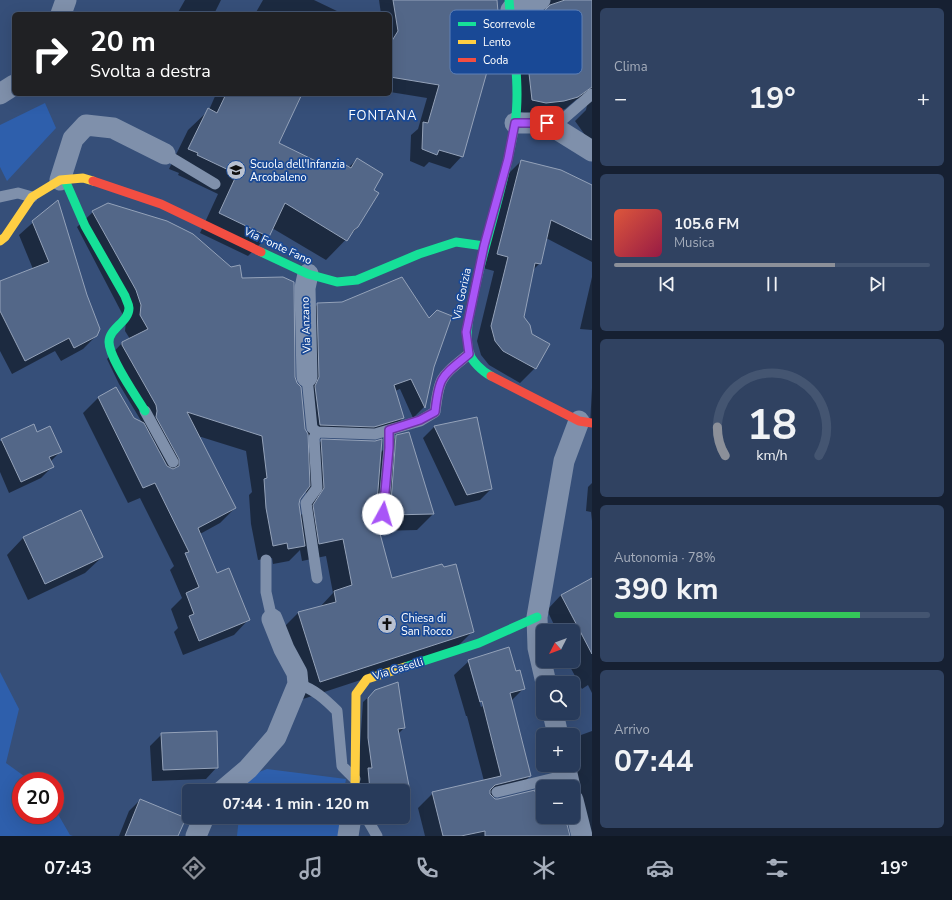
<!DOCTYPE html>
<html lang="it">
<head>
<meta charset="utf-8">
<style>
  body { margin:0; font-family:"Nunito Sans",sans-serif; background:#304261; color:#f1f3f6; height:100vh; display:flex; flex-direction:column; font-size:15px; white-space:nowrap }
  * { box-sizing:border-box; margin:0 }
  p { font-size:13px; color:#a5adbb }
  .icon { flex:none; width:22px; height:22px; fill:none; stroke:currentColor; stroke-width:2; stroke-linecap:round; stroke-linejoin:round }
  .map { position:relative; flex:1; overflow:hidden }
  .sheet { display:flex; flex-direction:column; gap:8px; padding:8px; background:#162032; width:360px }
  .sheet>* { flex:none }
  .guide { position:absolute; left:12px; top:12px; width:380px; height:84px; border-radius:6px; box-shadow:0 4px 16px #0002,0 0 0 1px #445571; background:#202124; color:#fff; overflow:hidden }
  .needle { width:26px; rotate:228deg }
  .buttons { position:absolute; left:536px; top:624px; display:grid; gap:8px }
  .buttons a { display:grid; place-items:center; width:44px; height:44px; border-radius:6px; background:#283b5b; box-shadow:0 4px 16px #0002,0 0 0 1px #445571; font-size:20px }
  .speed { position:absolute; left:12px; top:772px; display:flex; gap:8px; font-size:20px; font-weight:700; text-align:center }
  .speed>* { display:grid; place-content:center; width:52px; height:52px; border-radius:50%; background:#283b5b; box-shadow:0 4px 16px #0002,0 0 0 1px #445571; line-height:1 }
  .speed .limit { border:6px solid #d22; background:#fff; color:#111 }
  .pin { position:absolute; display:grid; place-items:center; width:34px; height:34px; color:#fff; margin:-17px; border-radius:8px; box-shadow:0 2px 6px #0006 }
  .me { position:absolute; width:44px; margin:-22px; rotate:6deg; stroke-linejoin:round; filter:drop-shadow(0 0 3px #0008) }
  .turn { display:flex; align-items:center; gap:14px; height:84px; padding:0 12px; font-size:18px }
  .turn .icon { width:52px; height:52px; stroke-width:2.5 }
  .turn b { display:block; font-size:28px; line-height:34px }
  .big { font-size:30px; font-weight:700; line-height:1.1 }
  .sheet .tile { flex:1; display:flex; flex-direction:column; justify-content:center; gap:6px; min-width:0; padding:0 14px; border-radius:6px; background:#304261 }
  .sheet .dial { align-items:center; gap:0 }
  .dial svg { height:104px; overflow:visible; fill:none; stroke:#445571; stroke-width:7; stroke-linecap:round; text-anchor:middle }
  .dial text { fill:#f1f3f6; stroke:none }
  .song { display:flex; align-items:center; gap:12px }
  .cover { width:48px; height:48px; border-radius:6px; background:linear-gradient(135deg,hsl(10 70% 55%),hsl(340 70% 35%)) }
  .played { height:4px; border-radius:2px; background:linear-gradient(90deg,#8c9099 70%,#445571 70%) }
  .keys { display:flex; justify-content:space-around; direction:ltr }
  .heat { display:flex; justify-content:space-between; align-items:center; font-size:22px; direction:ltr }
  .charge { height:6px; border-radius:3px; background:linear-gradient(90deg,#34c759 78%,#445571 0) }
  .trip { position:absolute; left:182px; top:784px; width:228px; height:40px; border-radius:6px; background:#283b5b; box-shadow:0 4px 16px #0002,0 0 0 1px #445571; font-weight:700; line-height:40px; text-align:center }
  .tab-bar { display:flex; height:64px; justify-content:space-around; align-items:center; background:#101824; color:#a5adbb }
  .tab-bar .icon { width:28px; height:28px }
  .tab-bar .current { color:#8c9099 }
  .tab-bar b { font-size:18px; color:#f1f3f6 }
  main { display:flex; flex:1; min-height:0 }
  .map>svg:first-child { display:block }
</style>
</head>
<body>
<main>
<div class="map">
<svg width="592" height="836" viewBox="0 0 592 836">
  <rect width="100%" height="100%" fill="#364f79"/>
  <path fill="#2e5fac" d="M 45,103 L 56,128 L 7,181 L 0,167 L 0,125 Z
    M 0,672 L 19,709 L 6,763 L 31,781 L 21,781 L 21,815 L 55,815 L 55,809 L 70,835 L 73,836 L 0,836 Z
    M 267,769 L 346,779 L 344,791 L 241,791 C 243,778 256,773 267,769 Z
    M 239,817 L 341,817 L 338,836 L 237,836 Z"/>
  <path fill="#0007" fill-rule="evenodd" d="M 185,0 L 221,0 L 214,14 L 177,14 Z
    M 263,0 L 314,0 L 339,12 L 339,14 L 255,14 Z
    M 379,0 L 497,0 L 500,48 L 490,58 L 462,156 L 450,169 L 429,162 L 424,167 L 410,161 L 411,135 L 418,129 L 427,98 L 390,92 L 390,14 L 381,14 Z
    M 503,0 L 592,0 L 592,141 L 585,135 L 575,121 L 586,110 L 587,105 L 582,100 L 577,99 L 565,109 L 551,113 L 533,115 L 520,112 L 511,32 L 524,19 L 540,13 L 539,9 Z
    M 216,94 L 301,94 L 277,143 L 330,169 L 338,161 L 348,168 L 357,159 L 372,191 L 358,227 L 326,260 L 272,228 L 268,236 L 248,256 L 200,233 L 218,194 L 178,175 L 179,173 L 169,169 L 188,130 L 209,110 Z
    M 521,161 L 592,186 L 592,262 L 546,238 L 540,263 L 532,271 L 523,317 L 531,334 L 548,344 L 535,368 L 520,383 L 489,365 L 481,355 L 477,341 L 494,271 L 483,268 L 506,176 Z
    M 57,201 L 96,336 L 83,349 L 61,361 L 55,351 L 12,374 L 0,351 L 0,282 L 33,269 L 19,235 Z
    M 93,212 L 242,279 L 294,377 L 304,429 L 308,435 L 304,398 L 307,315 L 318,304 L 433,367 L 424,407 L 413,418 L 400,389 L 395,391 L 403,418 L 392,429 L 362,438 L 307,435 L 308,454 L 322,440 L 380,453 L 397,436 L 433,514 L 417,530 L 378,531 L 391,579 L 473,631 L 455,649 L 303,699 L 281,630 L 298,613 L 319,608 L 333,593 L 326,556 L 302,561 L 300,550 L 289,561 L 273,564 L 272,558 L 258,560 L 251,524 L 249,495 L 252,492 L 246,451 L 198,436 L 235,508 L 220,523 L 200,534 L 217,575 L 249,619 L 234,635 L 183,655 L 174,632 L 178,628 L 171,609 L 182,598 L 170,570 L 174,566 L 140,498 L 128,503 L 83,413 L 98,398 L 116,388 L 134,418 L 143,424 L 119,384 L 107,359 L 122,343 L 130,339 L 125,331 L 126,321 L 77,227 ZM 306,490 L 307,506 L 300,517 L 298,504 L 299,498 Z
    M 592,277 L 592,330 L 580,329 Z
    M 592,388 L 592,425 L 590,425 Z
    M 476,418 L 491,489 L 480,500 L 455,506 L 423,438 L 434,427 Z
    M 37,433 L 61,451 L 50,462 L 52,467 L 41,478 L 9,493 L 0,472 L 0,441 Z
    M 592,483 L 592,521 L 591,512 L 586,511 L 588,487 Z
    M 81,511 L 102,557 L 85,573 L 28,600 L 7,555 L 23,538 Z
    M 592,579 L 592,693 L 588,685 L 582,689 L 567,661 L 573,661 L 573,631 L 557,631 L 547,610 L 561,595 Z
    M 469,661 L 515,672 L 524,688 L 511,701 L 530,776 L 515,791 L 492,797 L 494,800 L 543,803 L 543,817 L 550,817 L 570,836 L 425,836 L 418,808 L 433,793 L 484,781 L 467,716 L 466,716 L 454,675 ZM 470,669 L 472,669 L 483,706 L 481,707 Z
    M 375,691 L 404,728 L 398,734 L 410,795 L 403,802 L 403,791 L 357,791 L 363,702 Z
    M 592,731 L 592,836 L 576,836 L 573,743 L 581,735 Z
    M 162,734 L 217,767 L 206,779 L 152,781 L 150,746 Z
    M 140,800 L 177,836 L 119,836 L 129,811 Z"/>
  <path fill="#536788" stroke="#94a2b9" d="M 393,0 L 497,0 L 501,48 L 494,47 L 463,157 L 439,150 L 437,155 L 422,149 L 423,122 L 428,123 L 439,85 L 390,77 L 390,44 L 398,31 Z
    M 565,0 L 592,0 L 592,87 L 578,97 L 564,101 L 546,103 L 532,100 L 524,29 L 548,24 L 543,12 L 550,5 Z
    M 226,94 L 302,94 L 279,143 L 332,169 L 337,160 L 351,168 L 357,158 L 383,174 L 374,190 L 379,193 L 358,227 L 354,230 L 347,241 L 285,203 L 269,237 L 219,213 L 237,174 L 197,155 L 198,153 L 188,149 L 208,108 L 217,113 Z
    M 521,160 L 561,170 L 592,185 L 592,240 L 551,220 L 541,264 L 535,263 L 524,317 L 530,325 L 532,334 L 550,344 L 536,369 L 503,351 L 495,341 L 491,326 L 508,257 L 497,254 Z
    M 58,200 L 87,295 L 100,329 L 97,336 L 74,348 L 69,338 L 25,361 L 0,311 L 0,281 L 49,262 L 32,221 Z
    M 108,203 L 167,221 L 193,234 L 231,267 L 240,265 L 242,278 L 283,277 L 294,282 L 295,377 L 297,383 L 301,387 L 305,429 L 308,434 L 310,486 L 300,499 L 299,504 L 305,546 L 288,549 L 287,543 L 273,546 L 266,508 L 264,479 L 267,478 L 262,436 L 187,412 L 236,508 L 198,528 L 217,573 L 229,568 L 250,620 L 199,641 L 189,616 L 194,614 L 186,593 L 199,587 L 185,553 L 189,552 L 155,483 L 143,488 L 98,397 L 116,387 L 134,418 L 144,423 L 167,466 L 173,469 L 179,466 L 179,459 L 156,417 L 157,411 L 156,405 L 122,345 L 122,342 L 148,329 L 140,315 L 141,305 L 136,290 L 92,211 Z
    M 402,277 L 429,318 L 437,310 L 452,316 L 434,367 L 425,408 L 411,379 L 394,385 L 404,418 L 374,427 L 320,425 L 315,386 L 319,377 L 317,303 L 342,302 Z
    M 477,417 L 492,489 L 467,495 L 434,426 Z
    M 34,424 L 37,432 L 50,426 L 62,452 L 49,457 L 54,467 L 21,482 L 1,439 Z
    M 409,432 L 434,514 L 390,515 L 396,435 Z
    M 321,439 L 375,441 L 382,439 L 376,515 L 375,515 L 392,578 L 442,564 L 444,567 L 456,564 L 474,632 L 320,682 L 298,612 L 336,602 L 334,591 L 352,585 L 343,539 L 319,544 L 313,505 L 324,488 Z
    M 81,510 L 103,557 L 45,584 L 23,537 Z
    M 592,578 L 592,654 L 561,595 Z
    M 509,647 L 516,671 L 520,670 L 525,689 L 510,693 L 531,776 L 495,785 L 490,790 L 490,794 L 495,799 L 498,799 L 535,790 L 535,792 L 543,790 L 543,817 L 565,817 L 570,836 L 485,836 L 485,831 L 461,836 L 443,836 L 432,792 L 501,776 L 482,701 L 480,702 L 468,660 Z
    M 398,682 L 405,728 L 398,729 L 410,791 L 370,791 L 368,768 L 372,768 L 368,738 L 368,698 L 375,690 Z
    M 217,731 L 218,768 L 163,770 L 161,733 Z
    M 140,799 L 186,818 L 178,836 L 125,836 Z"/>
  <g fill="none" stroke-linecap="round" stroke-linejoin="round">
    <path stroke="#7f90ab" stroke-width="11" d="M 554,127 L 592,94
      M 165,154 L 215,184
      M 0,197 L 18,193 L 32,197
      M 307,377 L 312,428 L 317,432 L 375,434 L 420,421 L 435,412 C 439,376 441,377 469,354
      M 145,411 L 173,462
      M 317,432 L 314,438 L 317,488 L 306,503 L 317,578
      M 383,515 L 389,448 L 389,430
      M 266,560 L 266,592 L 272,619
      M 298,684 C 314,689 325,699 337,711 L 342,766 L 355,779
      M 497,792 L 567,775
      M 366,817 L 377,836"/>
    <path stroke="#7f90ab" stroke-width="21" d="M 511,10 L 540,0
      M 61,14 L 66,0
      M 0,94 L 14,85
      M 515,123 L 547,123 L 592,151
      M 60,180 L 73,139 L 86,125 L 113,128 L 165,154
      M 307,377 L 305,288 L 308,274
      M 546,683 L 538,648 L 537,617 L 564,461 L 579,421
      M 553,713 L 558,735
      M 565,765 L 570,787
      M 222,791 L 248,769 L 276,737 L 298,684 L 297,673 L 284,649 L 272,619
      M 573,800 L 582,836
      M 196,836 L 204,817
      M 348,836 L 351,817"/>
    <path stroke="#16e098" stroke-width="9" d="M 65,180 L 85,226 L 125,296 C 126,300 129,304 129,308 C 129,322 109,328 109,342 C 109,358 136,396 145,411
      M 261,252 L 308,274 L 337,282 L 357,280 L 419,254 L 456,242 L 484,246
      M 491,376 C 483,372 471,361 469,352 C 464,331 471,310 475,289 C 487,234 506,180 515,124 C 521,84 512,40 509,0
      M 405,667 L 479,643 L 537,617"/>
    <path stroke="#ffcf43" stroke-width="9" d="M 0,241 L 5,237 L 32,197 L 60,180 L 83,178 L 93,181
      M 355,791 L 356,694 L 367,679 L 405,667"/>
    <path stroke="#f24e42" stroke-width="9" d="M 93,181 L 161,204 L 261,252
      M 491,376 L 579,421 L 592,423"/>
  </g>
  <g fill="none" stroke-linecap="round" stroke-linejoin="round">
    <g stroke="#6d37a1" stroke-width="10">
      <path id="route" d="M 383,514 L 389,448 L 389,430 L 420,420 L 435,412 C 439,376 441,377 469,354 L 466,332 L 484,246 L 508,159 L 515,123 L 547,123"/>
    </g>
    <use href="#route" stroke="#a855f7" stroke-width="7"/>
  </g>
  <defs>
    <g id="school-disc" transform="scale(1)"><circle r="9.5" fill="#b9c1d0" stroke="#194996"/><path d="M0-5L7-2L0 1L-7-2ZM-4 1L0 2.5L4 1V4Q0 6-4 4Z" fill="#111"/></g>
    <g id="church-disc" transform="scale(1)"><circle r="9.5" fill="#b9c1d0" stroke="#194996"/><path d="M-1.2-6h2.4v3.5h3.3v2.4h-3.3V6h-2.4V-.1h-3.3v-2.4h3.3Z" fill="#111"/></g>
  </defs>
  <g fill-rule="evenodd">
    <use href="#school-disc" x="236" y="170"/>
    <use href="#church-disc" x="387" y="624"/>
  </g>
  <g text-anchor="middle" dominant-baseline="central" stroke-width="3.5" stroke-linejoin="round" paint-order="stroke">
    <g font-size="11" fill="#fff" stroke="#194996" text-anchor="start">
      <text x="250" y="164">Scuola dell'Infanzia<tspan x="250" dy="13">Arcobaleno</tspan></text>
      <text x="401" y="618">Chiesa di<tspan x="401" dy="13">San Rocco</tspan></text>
    </g>
    <g font-size="11" fill="#fff" stroke="#194996">
      <text transform="translate(278 246) rotate(25)">Via Fonte Fano</text>
      <text transform="translate(462 294) rotate(-78)">Via Gorizia</text>
      <text transform="translate(306 325) rotate(-92)">Via Anzano</text>
      <text transform="translate(398 669) rotate(-17)">Via Caselli</text>
    </g>
    <g font-size="13" letter-spacing="1" fill="#fff" stroke="#194996">
      <text x="383" y="116">FONTANA</text>
    </g>
  </g>
  <rect x="450" y="10" width="132" height="64" rx="6" fill="#194996" stroke="#5e80b6" stroke-width="1"/>
  <rect x="458" y="22" width="18" height="4" fill="#16e098"/>
  <rect x="458" y="40" width="18" height="4" fill="#ffcf43"/>
  <rect x="458" y="58" width="18" height="4" fill="#f24e42"/>
  <g font-size="11" fill="#fff">
    <text x="483" y="28">Scorrevole</text>
    <text x="483" y="46">Lento</text>
    <text x="483" y="64">Coda</text>
  </g>
</svg>
<div class="buttons">
<a><svg class="needle" viewBox="-14 -14 28 28"><path d="M0-13l5 13h-10z" fill="#e53935"/><path d="M0 13l5-13h-10z" fill="#a5adbb"/></svg></a>
<a><svg class="icon" aria-label="search" viewBox="0 0 24 24"><circle cx="10" cy="10" r="6"/><path d="M15 15l6 6"/></svg></a>
<a>+</a>
<a>−</a>
</div>
<div class="speed"><div class="limit">20</div></div>
<div class="pin" style="left:547px;top:123px;background:#d93025"><svg class="icon" aria-label="arrive" viewBox="0 0 24 24"><path d="M6 21V4h12l-3 4 3 4H6"/></svg></div>
<svg class="me" style="left:383px;top:514px" viewBox="-20 -20 40 40"><circle r="19" fill="#fff"/><path d="M0-13L10 11 0 6-10 11z" fill="#a855f7"/></svg>
<div class="trip">07:44 · 1 min · 120 m</div>
<div class="guide">
<div class="turn"><svg class="icon" aria-label="right" viewBox="0 0 24 24"><path d="M7 20v-9h11M14 6l5 5-5 5"/></svg><div><b>20 m</b>Svolta a destra</div></div>
</div>
</div>
<section class="sheet">
<div class="tile"><p>Clima</p>
<div class="heat"><a>−</a><b class="big">19°</b><a>+</a></div>
</div>
<div class="tile">
<div class="song"><i class="cover"></i><div><b>105.6 FM</b><p>Musica</p></div></div>
<div class="played"></div>
<div class="keys"><svg class="icon" aria-label="previous" viewBox="0 0 24 24"><path d="M18 5L8 12l10 7zM5 5v14"/></svg><svg class="icon" aria-label="pause" viewBox="0 0 24 24"><path d="M8 5v14M16 5v14"/></svg><svg class="icon" aria-label="next" viewBox="0 0 24 24"><path d="M6 5l10 7-10 7zM19 5v14"/></svg></div>
</div>
<div class="tile dial"><svg viewBox="0 0 100 80">
<path d="M14 69A42 42 0 1 1 86 69"/>
<path d="M14 69A42 42 0 0 1 8 47" stroke="#8c9099"/>
<text x="50" y="56" font-size="32" font-weight="700">18</text>
<text x="50" y="72" font-size="11">km/h</text>
</svg></div>
<div class="tile"><p>Autonomia · 78%</p><b class="big">390 km</b><div class="charge"></div></div>
<div class="tile"><p>Arrivo</p><b class="big">07:44</b></div>
</section>
</main>
<nav class="tab-bar">
<b>07:43</b>
<svg class="icon current" aria-label="directions" viewBox="0 0 24 24"><path d="M12 3l9 9-9 9-9-9zM9 14v-3h6M13 9l2 2-2 2"/></svg>
<svg class="icon" aria-label="music" viewBox="0 0 24 24"><path d="M9 18V5l10-2v13"/><circle cx="6" cy="18" r="3"/><circle cx="16" cy="16" r="3"/></svg>
<svg class="icon" aria-label="phone" viewBox="0 0 24 24"><path d="M5 4h4l2 5-3 2q2 4 5 5l2-3 5 2v4C11 20 4 13 5 4z"/></svg>
<svg class="icon" aria-label="climate" viewBox="0 0 24 24"><path d="M12 3v18M4 7l16 10M4 17L20 7"/></svg>
<svg class="icon" aria-label="car" viewBox="0 0 24 24"><path d="M5 17H2v-5l4-1 3-4h7l3 4 3 1v5h-3M9 17h6M6 11h13"/><circle cx="7" cy="17" r="2"/><circle cx="17" cy="17" r="2"/></svg>
<svg class="icon" aria-label="filters" viewBox="0 0 24 24"><path d="M4 7h16M4 17h16"/><circle cx="9" cy="7" r="2"/><circle cx="15" cy="17" r="2"/></svg>
<b>19°</b>
</nav>
</body>
</html>
